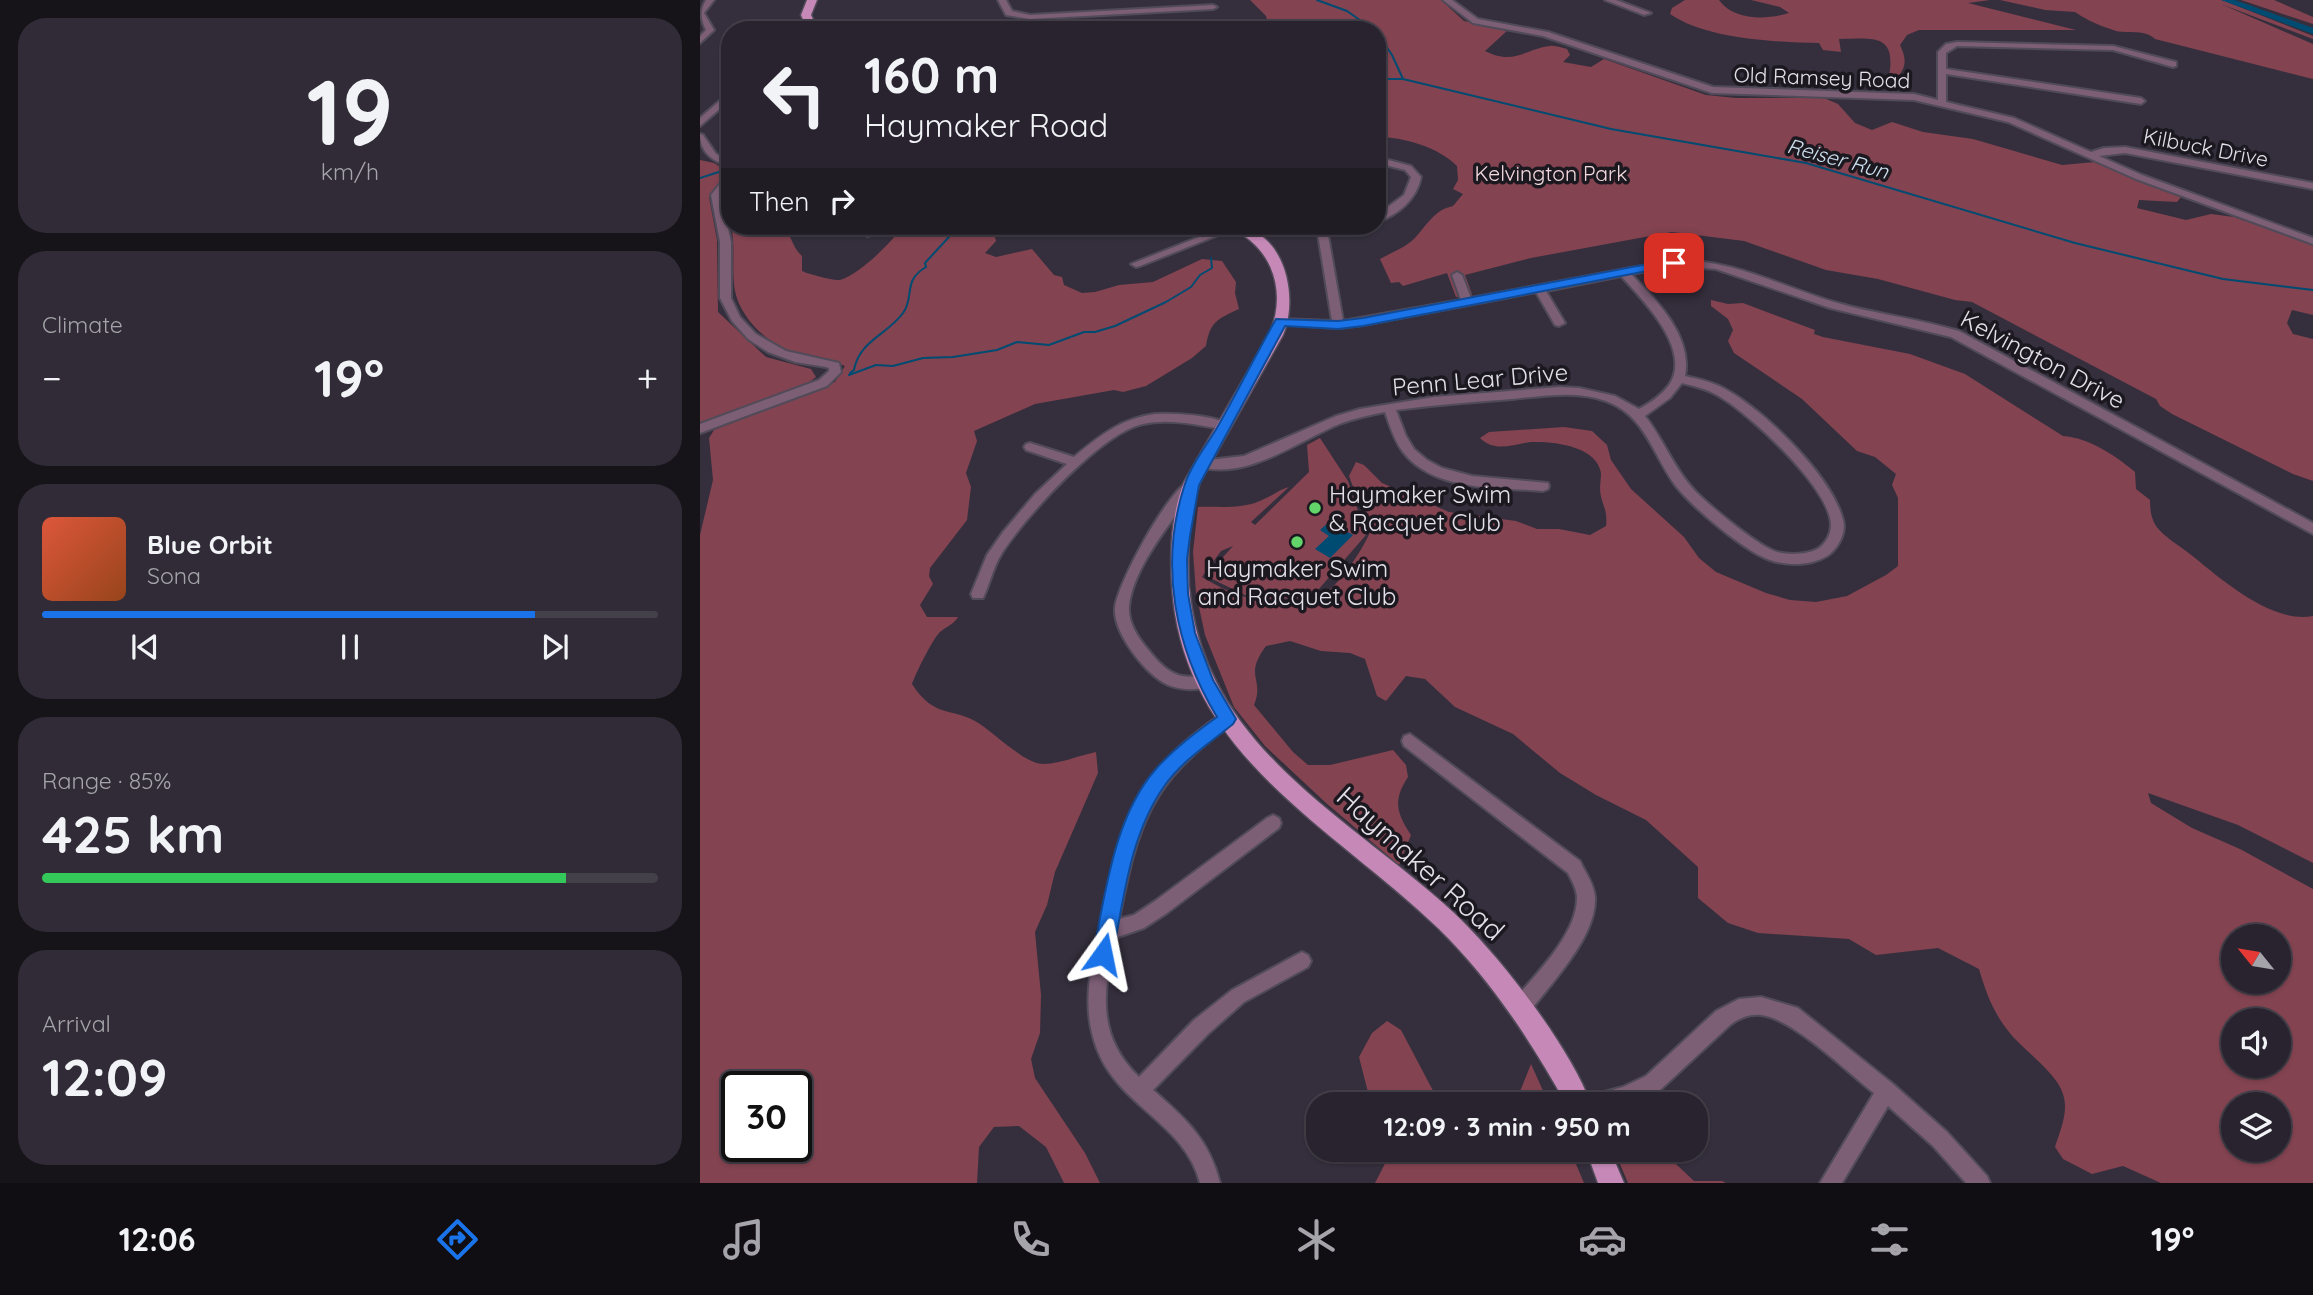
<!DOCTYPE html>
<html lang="en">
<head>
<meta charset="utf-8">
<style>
  body { margin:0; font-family:Quicksand,sans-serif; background:#302b36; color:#f1f3f6; height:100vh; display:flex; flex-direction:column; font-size:26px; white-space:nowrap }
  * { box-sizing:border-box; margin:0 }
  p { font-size:23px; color:#a5a4aa }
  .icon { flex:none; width:38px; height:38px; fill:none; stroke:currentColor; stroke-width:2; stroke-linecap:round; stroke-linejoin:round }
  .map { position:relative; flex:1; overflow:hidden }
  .drawer { display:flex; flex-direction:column; gap:18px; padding:18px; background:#161319; width:700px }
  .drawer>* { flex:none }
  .top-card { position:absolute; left:21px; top:21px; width:665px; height:214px; border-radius:28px; box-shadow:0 2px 5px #0004,0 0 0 2px #44404a; background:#28232e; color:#f1f3f6; overflow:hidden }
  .needle { width:46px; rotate:300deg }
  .buttons { position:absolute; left:1521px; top:924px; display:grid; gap:14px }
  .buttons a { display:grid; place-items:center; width:70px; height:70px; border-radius:50%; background:#28232e; box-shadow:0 2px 5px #0004,0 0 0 2px #44404a; font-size:35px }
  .speed { position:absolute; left:21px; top:1071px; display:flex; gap:14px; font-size:35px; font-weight:700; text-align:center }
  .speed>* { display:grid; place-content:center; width:91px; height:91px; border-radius:50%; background:#28232e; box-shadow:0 2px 5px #0004,0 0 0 2px #44404a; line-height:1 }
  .speed .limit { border:4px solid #111; border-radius:10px; background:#fff; color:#111 }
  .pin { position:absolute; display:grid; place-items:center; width:60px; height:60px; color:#fff; margin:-30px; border-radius:14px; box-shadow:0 4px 10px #0006 }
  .me { position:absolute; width:77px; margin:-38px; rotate:12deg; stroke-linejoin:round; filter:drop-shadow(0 0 5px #0008) }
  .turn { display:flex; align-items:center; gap:24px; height:147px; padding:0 28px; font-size:32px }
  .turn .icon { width:91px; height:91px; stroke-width:2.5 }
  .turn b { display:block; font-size:49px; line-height:60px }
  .then { display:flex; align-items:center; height:66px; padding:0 28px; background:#0003; gap:14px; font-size:26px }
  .big { font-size:52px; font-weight:700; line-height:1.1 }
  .drawer .tile { flex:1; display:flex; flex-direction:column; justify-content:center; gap:10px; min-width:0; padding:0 24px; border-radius:28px; background:#302b36 }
  .drawer .dial { align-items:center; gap:0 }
  .dial b { font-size:91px; line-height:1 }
  .song { display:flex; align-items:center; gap:21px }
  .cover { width:84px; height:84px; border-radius:10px; background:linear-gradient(135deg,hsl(10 70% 55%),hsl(20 70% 35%)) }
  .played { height:7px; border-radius:4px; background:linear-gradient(90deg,#1a73e8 80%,#44404a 80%) }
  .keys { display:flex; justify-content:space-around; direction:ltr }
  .heat { display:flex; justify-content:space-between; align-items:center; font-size:38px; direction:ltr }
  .charge { height:10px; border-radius:5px; background:linear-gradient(90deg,#34c759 85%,#44404a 0) }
  .trip { position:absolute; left:606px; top:1092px; width:402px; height:70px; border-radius:28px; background:#28232e; box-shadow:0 2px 5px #0004,0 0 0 2px #44404a; font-weight:700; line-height:70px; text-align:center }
  .tab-bar { display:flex; height:112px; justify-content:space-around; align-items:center; background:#100e12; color:#a5a4aa }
  .tab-bar .icon { width:49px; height:49px }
  .tab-bar .on { color:#1a73e8 }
  .tab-bar b { font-size:32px; color:#f1f3f6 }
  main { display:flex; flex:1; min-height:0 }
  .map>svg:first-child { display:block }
</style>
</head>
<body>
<main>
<section class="drawer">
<div class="tile dial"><b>19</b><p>km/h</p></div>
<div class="tile"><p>Climate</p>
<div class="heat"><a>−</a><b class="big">19°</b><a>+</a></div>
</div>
<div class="tile">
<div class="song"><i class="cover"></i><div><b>Blue Orbit</b><p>Sona</p></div></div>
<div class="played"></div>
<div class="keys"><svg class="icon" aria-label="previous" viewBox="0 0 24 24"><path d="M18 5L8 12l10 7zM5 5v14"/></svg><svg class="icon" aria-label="pause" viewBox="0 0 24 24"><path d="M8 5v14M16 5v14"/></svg><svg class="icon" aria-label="next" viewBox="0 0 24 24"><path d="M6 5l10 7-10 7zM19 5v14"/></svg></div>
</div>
<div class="tile"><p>Range · 85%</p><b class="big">425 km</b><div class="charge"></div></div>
<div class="tile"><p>Arrival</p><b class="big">12:09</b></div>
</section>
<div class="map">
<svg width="1613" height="1183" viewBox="0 0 1613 1183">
  <rect width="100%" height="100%" fill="#352f3d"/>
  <path fill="#834351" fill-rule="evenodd" d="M 550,0 L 741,0 L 764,21 L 808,30 L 785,51 C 815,66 824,49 850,46 C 855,45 862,48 867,49 L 870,55 L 863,62 L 891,67 L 904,59 L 1006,95 L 1036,98 L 1124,98 L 1138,104 L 1155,123 L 1172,130 L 1192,122 L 1223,132 L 1273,139 L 1362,165 L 1395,162 L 1481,197 L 1477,202 L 1439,200 L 1437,208 L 1486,220 L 1511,214 L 1534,217 L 1613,245 L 1613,315 L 1592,310 L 1587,323 L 1593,334 L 1613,339 L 1613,481 L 1593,474 L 1472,414 L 1460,406 L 1456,399 L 1272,302 L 1255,300 L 1178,279 L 1126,270 L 1044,241 L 972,232 L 831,258 L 765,275 L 772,294 L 756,297 L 747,273 L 703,286 L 699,282 L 691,283 L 680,259 C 691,253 706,247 715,238 C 727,225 734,210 753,206 L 763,194 L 753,189 L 758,180 L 757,166 C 738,147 704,137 677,137 L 677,30 L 396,30 L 568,25 L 566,16 Z
    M 985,0 L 1019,0 C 1034,21 1067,20 1089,13 L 1080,7 L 1051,0 L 1290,0 L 1268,3 L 1376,30 L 1219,30 L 1207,35 L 1200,45 C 1206,58 1207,65 1198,77 L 1189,76 C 1197,32 1171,39 1139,39 L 1141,52 L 1123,50 L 1119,43 C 1075,42 1006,39 970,14 L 972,8 Z
    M 1300,0 L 1522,0 L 1613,36 L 1613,39 L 1521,4 L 1613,44 L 1613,79 L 1455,39 C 1445,29 1429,34 1416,31 C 1401,26 1388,21 1375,12 L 1345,10 Z
    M 1541,0 L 1574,0 L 1613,17 L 1613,24 Z
    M 0,160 L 14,163 L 24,169 L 22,175 L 26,173 L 9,197 L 17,240 L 18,312 L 66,357 L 111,369 L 116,377 L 105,385 L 0,423 Z
    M 31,226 C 43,226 80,222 87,232 C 93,240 93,248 102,256 L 102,271 C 108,274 134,281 140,280 C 160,274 191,243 203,226 L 292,226 L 296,241 L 285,253 L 296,257 L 332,249 L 354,275 L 362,277 L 364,285 L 382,293 L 395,292 L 419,285 L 453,282 L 502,259 L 522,261 L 536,282 L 535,293 L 539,309 C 517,319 510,322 506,346 L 492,358 L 446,386 L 423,392 L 414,390 L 335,404 L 274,431 L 277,441 L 266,473 L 271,487 L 267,520 L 230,568 L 229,576 L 233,584 L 220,605 L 227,617 L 258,617 C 253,625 247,626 240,632 C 232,640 216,673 212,684 C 235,720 253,706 280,724 C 296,735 326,764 343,764 C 360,764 380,755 396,752 L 398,773 L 355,872 L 347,905 L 335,932 L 341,995 L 340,1033 L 331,1059 L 335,1078 L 385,1153 L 400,1183 L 364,1183 L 346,1147 L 319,1126 L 294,1127 L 279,1147 L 277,1183 L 0,1183 L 0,535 L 13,480 L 9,438 L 14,430 L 135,382 L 145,366 C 129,358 114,359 98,354 C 70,346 41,320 35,291 C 31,269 36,247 31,226 ZM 37,1087 L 96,1087 L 96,1146 L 37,1146 Z
    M 1011,300 L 1028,304 L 1043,303 L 1115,330 L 1114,334 L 1123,337 L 1210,354 L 1265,374 L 1363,436 C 1389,438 1415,455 1435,472 L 1436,489 L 1450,500 C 1450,510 1451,518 1456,526 C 1464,537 1480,546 1490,554 C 1520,578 1571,624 1613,616 L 1613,863 L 1538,825 L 1448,793 L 1451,803 L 1492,828 L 1540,849 L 1613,889 L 1613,1183 L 1461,1183 L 1423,1166 L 1392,1174 L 1363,1159 L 1355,1147 C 1360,1131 1369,1112 1363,1094 C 1357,1073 1323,1050 1309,1032 C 1293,1012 1286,993 1279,969 L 1238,948 L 1176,955 L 1149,939 L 1058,933 L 1028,923 L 998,898 L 998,867 L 946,820 L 896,795 L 860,773 L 813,734 L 755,707 L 725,679 L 706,676 L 686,701 L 677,696 L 665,659 L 650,653 L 621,651 L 590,641 L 566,646 C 543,677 565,678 554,705 L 593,752 L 608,765 L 630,765 L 693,750 L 706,765 L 708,777 C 693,800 696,812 711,835 L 699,865 L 626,803 L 565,746 L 534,707 L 505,635 L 496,593 L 493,552 L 498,507 C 519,506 544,510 564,499 C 574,495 578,490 589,487 L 551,522 L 555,525 L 609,472 L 607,445 L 620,438 L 648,481 L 666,535 L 611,598 L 553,599 L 506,576 L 533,546 L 521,551 L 502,577 C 534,596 557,604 594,601 C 601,600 610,601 616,599 C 634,593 663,550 670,532 L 649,476 L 656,462 L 664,465 L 682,483 L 749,512 L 816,521 L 837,529 L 859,529 L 890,535 L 906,526 C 908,508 901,505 900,489 C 900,484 901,478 901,473 C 897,446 853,441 831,442 C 813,444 795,453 780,438 L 789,432 L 864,427 L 892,431 L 907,445 L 911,460 L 931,489 L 984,537 L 999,558 L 1016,572 L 1066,593 L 1090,600 L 1116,602 L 1147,596 L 1186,575 L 1198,566 L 1198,498 L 1192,485 L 1196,474 L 1175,457 L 1157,451 L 1102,399 L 1034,353 L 1028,341 L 1033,330 L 1028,319 L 1011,306 ZM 1533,936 L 1578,936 L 1578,982 L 1533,982 ZM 1533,1020 L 1578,1020 L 1578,1066 L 1533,1066 ZM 1533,1104 L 1578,1104 L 1578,1150 L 1533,1150 Z
    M 687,1021 L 701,1030 L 739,1102 L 743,1104 L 671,1104 L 659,1057 L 672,1033 Z
    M 831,1064 L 849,1104 L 803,1104 L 819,1094 Z
    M 692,1150 L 870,1150 L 884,1183 L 675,1183 Z
    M 914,1150 L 961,1150 L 994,1181 L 1022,1181 L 1026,1183 L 928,1183 Z"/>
  <path fill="#004b71" d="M 629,522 L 653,535 L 630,558 L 615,549 L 629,536 L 620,530 Z"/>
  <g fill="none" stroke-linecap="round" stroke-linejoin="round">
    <path stroke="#004b71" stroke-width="2" d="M 617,0 L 647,11 L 674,30
      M 677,33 L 692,55 L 703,79
      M 677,79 L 703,79 L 911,129 L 1106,163 L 1375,243 L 1523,279 L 1613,290
      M 0,178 L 28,169
      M 150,373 L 154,370 C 159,341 187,335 203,313 C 215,297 202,281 226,267 L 225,263 L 259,226
      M 149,375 L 176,365 L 193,366 L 223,358 L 253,357 L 297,350 L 317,342 L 349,345 L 384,332 L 395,332 L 415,326 L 466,302 L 491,287 L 500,275 L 512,268 L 511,258"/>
    <path fill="#004b71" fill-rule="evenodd" d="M 1521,0 L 1535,0 L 1613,28 L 1613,34 Z"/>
    <g stroke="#514b59" stroke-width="4">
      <path id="minor" d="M 6,0 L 14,0 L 4,13 L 14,30 L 0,43 L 0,36 L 6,30 C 0,18 0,10 6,0 Z
        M 298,0 L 306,0 L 312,11 L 330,15 L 513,5 L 517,7 L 513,9 L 330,19 L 306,15 Z
        M 743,0 L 752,0 L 778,19 L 848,32 L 1013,87 L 1214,94 L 1238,100 L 1238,52 L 1246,44 L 1257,42 L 1413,46 L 1476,62 L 1476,66 L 1473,67 L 1413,50 L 1257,46 L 1246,53 L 1246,69 L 1441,98 L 1445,101 L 1441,104 L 1246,74 L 1246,102 L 1314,118 L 1391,152 L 1404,148 L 1425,147 L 1613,183 L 1613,189 L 1425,153 L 1399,156 L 1442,175 L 1613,238 L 1613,244 L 1436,179 L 1308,122 L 1214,100 L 1012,93 L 843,36 L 773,23 Z
        M 905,0 L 916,0 L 951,13 L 944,15 Z
        M 30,92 L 30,100 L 0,126 L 0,118 Z
        M 0,134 L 3,135 L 16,154 L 30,160 L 30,167 C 13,161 0,153 0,134 Z
        M 677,157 L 711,166 L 721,177 C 717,199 698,215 677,222 L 677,215 L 704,195 L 711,177 L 705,170 L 677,163 Z
        M 30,174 L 30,184 L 21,195 L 31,242 L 31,298 L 40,317 L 56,334 L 86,351 L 139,363 L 141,372 L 127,386 L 0,433 L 0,424 L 119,380 L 129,371 L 129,368 L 126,367 L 95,362 L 68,352 L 48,339 L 32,321 L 20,298 L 20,242 L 11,195 L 27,175 Z
        M 156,226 L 167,226 L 176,234 L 167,236 Z
        M 527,226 L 541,226 L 440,266 L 436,267 L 431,264 Z
        M 607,226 L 619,226 L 625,230 L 644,226 L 663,226 L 628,235 L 643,321 L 761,300 L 752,275 L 757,272 L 762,275 L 771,298 L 974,260 C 1032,259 1080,286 1134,302 C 1170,313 1208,317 1244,327 L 1259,331 L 1613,523 L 1613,534 L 1251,337 L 1130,308 L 1016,269 L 974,266 L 931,274 C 956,300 993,336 985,376 C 998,379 1013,382 1025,389 C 1064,410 1132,476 1143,520 C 1147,533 1137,550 1127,556 C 1110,566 1087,566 1070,560 C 1044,551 992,507 975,485 C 953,455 945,415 906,401 C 876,390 843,396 812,399 C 773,402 734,405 696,410 L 706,436 L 714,449 L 727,460 L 742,468 L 772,476 L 848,483 L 849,486 L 848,489 L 843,491 C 798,487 734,492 703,452 C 694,440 690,426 685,412 C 670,415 656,418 642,423 C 599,440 549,480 500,467 L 498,464 L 500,461 L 544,456 L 636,416 L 660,409 L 734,397 L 859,387 L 879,388 L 915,396 L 939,409 C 950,403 961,396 969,385 C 993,350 943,300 921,276 L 846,291 L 865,323 L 859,326 L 855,325 L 836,292 L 663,325 L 638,328 L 577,324 L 577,320 L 581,319 L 632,321 L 618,234 ZM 982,383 C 994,386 1007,389 1017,395 C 1049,413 1130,488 1131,525 C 1131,534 1126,543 1119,548 C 1108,555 1089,555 1077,552 C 1059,547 1010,506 996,492 C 974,469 964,440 945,416 L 970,398 Z
        M 455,414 C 472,413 517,415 529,425 L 523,429 C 497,425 469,418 443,424 C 402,432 324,518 302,553 C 293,567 290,584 283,598 L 273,598 L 271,594 L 287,555 L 303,532 L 335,494 L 367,464 L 326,450 L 324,447 L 326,444 L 330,443 L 374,457 C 399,436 422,418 455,414 Z
        M 491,480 L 497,485 C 476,517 432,567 429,607 C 428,622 437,636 446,647 C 454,657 465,671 478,675 C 489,679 500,674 510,678 L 512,682 L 510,686 C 497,691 481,690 468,685 C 446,675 413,633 415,608 C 417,584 469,488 491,480 Z
        M 527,712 L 532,714 L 535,719 L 532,724 C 450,783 438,822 419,919 L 434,915 L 455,901 L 567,818 L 573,815 L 579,818 L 581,823 L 579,828 L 467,913 L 444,928 L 415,938 C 403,991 396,1036 439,1077 L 494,1020 L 532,990 L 596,955 L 602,952 L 608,955 L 611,961 L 608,967 L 544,1002 L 508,1034 L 453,1090 C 486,1119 509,1139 520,1183 L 500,1183 C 486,1126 423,1107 400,1056 C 379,1010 391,968 401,921 C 416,848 431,785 492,736 C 503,728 514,717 527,712 Z
        M 710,734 L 880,861 C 885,872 894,884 895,897 C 897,937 851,983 828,1014 L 821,1016 L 814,1014 L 812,1007 L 814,1000 C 836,974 877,934 877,898 C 877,889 872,881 868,873 L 704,746 L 702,741 L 704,736 Z
        M 1061,997 L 1098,1008 L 1193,1084 L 1247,1132 L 1287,1176 L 1290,1183 L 1266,1183 L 1233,1146 L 1188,1106 L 1142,1183 L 1120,1183 L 1174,1093 C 1147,1072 1092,1018 1061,1015 C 1049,1014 1039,1018 1030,1025 L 960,1090 L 928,1104 L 883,1104 L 886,1097 L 923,1087 L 946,1076 L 1016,1011 L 1039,999 Z"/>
    </g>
    <g stroke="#514b59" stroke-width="3">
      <path id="major" d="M 107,0 L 117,0 L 111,15 L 118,30 L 108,30 L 101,15 Z
        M 531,226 C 583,226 600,295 583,335 L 500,482 C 488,515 487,551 489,586 C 502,746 647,815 753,912 C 799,955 869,1045 891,1104 L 866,1104 C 831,1041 791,980 739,929 C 631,825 482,754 472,586 C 470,551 471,515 484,482 L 569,335 C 583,303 579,267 553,243 C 546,236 536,232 531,226 Z
        M 886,1150 L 910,1150 L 924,1183 L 898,1183 Z"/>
    </g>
    <use href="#minor" fill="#7c5e75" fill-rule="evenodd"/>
    <use href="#major" fill="#c588b7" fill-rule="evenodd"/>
  </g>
  <path fill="#1a73e8" stroke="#114b97" stroke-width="2" d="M 974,259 L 980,263 L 978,265 L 663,326 L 638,329 L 585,326 L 499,485 L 490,536 L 487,559 L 488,594 L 495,633 L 513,680 L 536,719 L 533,724 C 510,743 483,760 465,785 C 430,834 424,897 413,954 L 410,961 L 403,964 L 396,961 L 393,954 C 405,895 414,817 455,770 C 473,749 495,733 517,717 C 475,647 459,566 484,487 C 490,466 507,445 518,426 C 538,391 556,354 576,319 L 638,321 L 663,318 Z"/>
  <g fill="#62d469" stroke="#1b181f" stroke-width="2.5">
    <circle cx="615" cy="508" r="7"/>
    <circle cx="597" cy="542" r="7"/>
  </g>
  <g text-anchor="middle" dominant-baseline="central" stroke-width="7" stroke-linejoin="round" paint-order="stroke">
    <g font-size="21" fill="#e4e0ea" stroke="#1b181f">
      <text transform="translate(1122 77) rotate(2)">Old Ramsey Road</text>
      <text transform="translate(1506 147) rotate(11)">Kilbuck Drive</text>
    </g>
    <g font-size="21" font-style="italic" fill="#cde0ef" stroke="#1b181f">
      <text transform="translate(1138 158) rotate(15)">Reiser Run</text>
    </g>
    <g font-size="21" fill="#f4dade" stroke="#1b181f">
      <text x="851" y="173">Kelvington Park</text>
    </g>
    <g font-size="24" fill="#e4e0ea" stroke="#1b181f">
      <text transform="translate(1343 359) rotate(28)">Kelvington Drive</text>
      <text transform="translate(780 379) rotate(-5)">Penn Lear Drive</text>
    </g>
    <g font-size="24" fill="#e4e0ea" stroke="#1b181f" text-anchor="start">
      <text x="629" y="494">Haymaker Swim<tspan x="629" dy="28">&amp; Racquet Club</tspan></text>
      <text x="597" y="568" text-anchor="middle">Haymaker Swim<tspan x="597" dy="28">and Racquet Club</tspan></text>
    </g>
    <g font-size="28" fill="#e4e0ea" stroke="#1b181f">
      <text transform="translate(721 863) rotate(42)">Haymaker Road</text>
    </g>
  </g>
</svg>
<div class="buttons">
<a><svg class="needle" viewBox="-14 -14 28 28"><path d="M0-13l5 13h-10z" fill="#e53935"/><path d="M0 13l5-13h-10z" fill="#a5a4aa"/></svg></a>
<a><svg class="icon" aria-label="sound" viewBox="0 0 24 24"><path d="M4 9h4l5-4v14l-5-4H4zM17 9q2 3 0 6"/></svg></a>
<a><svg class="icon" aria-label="layers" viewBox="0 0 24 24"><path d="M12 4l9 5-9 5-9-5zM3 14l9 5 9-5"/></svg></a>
</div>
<div class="speed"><div class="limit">30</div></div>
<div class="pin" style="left:974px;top:263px;background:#d93025"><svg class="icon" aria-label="arrive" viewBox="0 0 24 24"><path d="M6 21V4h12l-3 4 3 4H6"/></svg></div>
<svg class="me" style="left:403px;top:954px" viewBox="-20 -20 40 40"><path d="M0-17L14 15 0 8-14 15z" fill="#1a73e8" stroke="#fff" stroke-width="4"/></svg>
<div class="trip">12:09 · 3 min · 950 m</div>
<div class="top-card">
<div class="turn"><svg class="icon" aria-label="left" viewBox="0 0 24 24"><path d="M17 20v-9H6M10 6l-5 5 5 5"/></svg><div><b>160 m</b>Haymaker Road</div></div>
<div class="then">Then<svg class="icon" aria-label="right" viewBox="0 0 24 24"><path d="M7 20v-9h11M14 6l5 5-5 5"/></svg></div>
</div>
</div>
</main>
<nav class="tab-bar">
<b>12:06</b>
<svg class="icon on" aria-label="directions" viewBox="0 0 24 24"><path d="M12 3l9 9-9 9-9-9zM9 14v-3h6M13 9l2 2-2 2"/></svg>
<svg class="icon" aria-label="music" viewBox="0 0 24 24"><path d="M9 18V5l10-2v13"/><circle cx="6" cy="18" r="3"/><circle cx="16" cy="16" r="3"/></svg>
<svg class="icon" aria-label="phone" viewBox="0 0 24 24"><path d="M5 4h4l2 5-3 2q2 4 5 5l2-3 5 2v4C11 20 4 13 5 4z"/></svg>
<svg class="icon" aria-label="climate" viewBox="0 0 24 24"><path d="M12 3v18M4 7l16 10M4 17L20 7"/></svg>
<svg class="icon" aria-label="car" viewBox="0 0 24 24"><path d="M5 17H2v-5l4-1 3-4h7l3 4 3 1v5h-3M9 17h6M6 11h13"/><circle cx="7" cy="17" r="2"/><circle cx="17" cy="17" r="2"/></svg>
<svg class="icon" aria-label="filters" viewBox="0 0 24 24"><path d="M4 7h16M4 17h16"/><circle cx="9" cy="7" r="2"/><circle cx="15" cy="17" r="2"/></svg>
<b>19°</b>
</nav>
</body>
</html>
